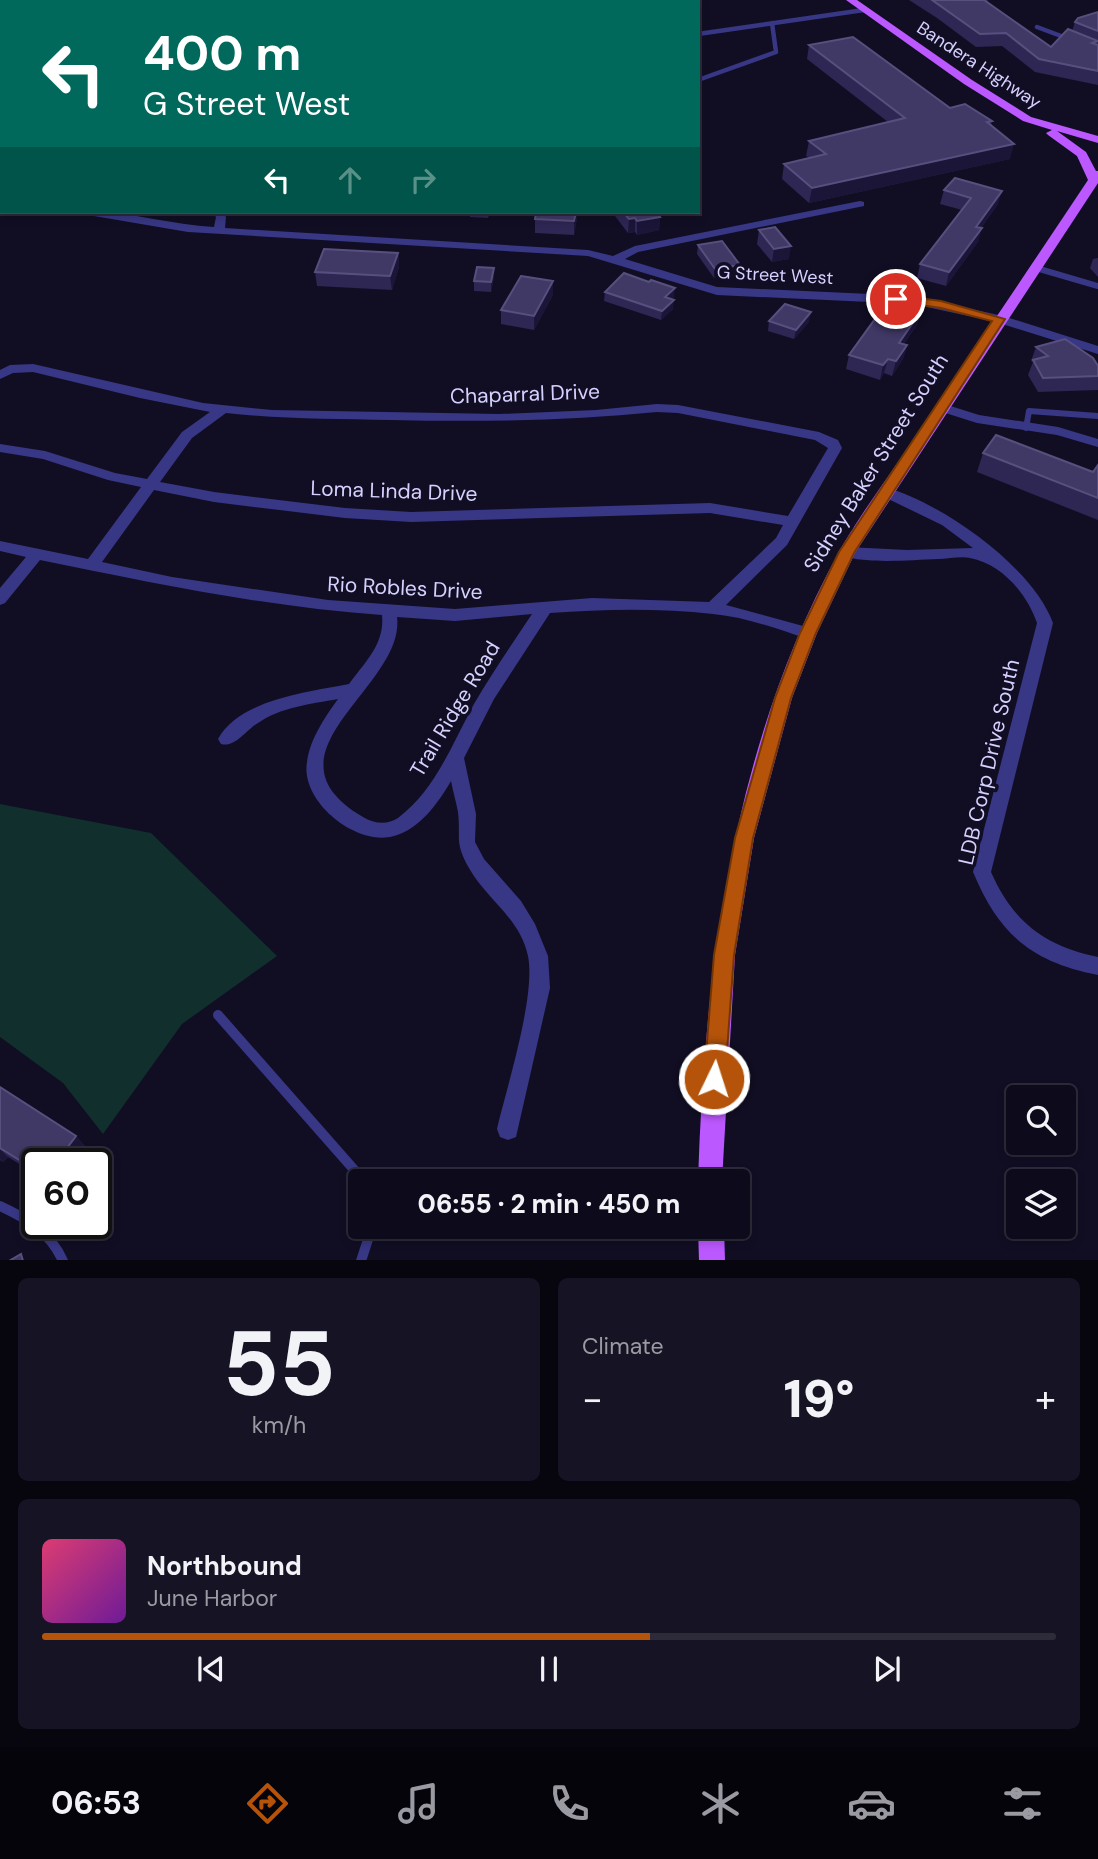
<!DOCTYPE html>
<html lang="en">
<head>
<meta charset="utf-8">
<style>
  body { margin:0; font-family:"DM Sans",sans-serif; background:#161324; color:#f1f3f6; height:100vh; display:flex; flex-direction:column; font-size:26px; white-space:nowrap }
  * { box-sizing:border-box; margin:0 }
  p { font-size:23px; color:#9a9aa3 }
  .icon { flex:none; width:38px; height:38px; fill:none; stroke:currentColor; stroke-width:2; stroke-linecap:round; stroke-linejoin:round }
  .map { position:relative; height:1260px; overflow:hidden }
  .side { display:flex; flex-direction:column; gap:18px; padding:18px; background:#07060f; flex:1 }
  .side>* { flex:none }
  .top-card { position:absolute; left:0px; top:0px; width:700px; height:214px; box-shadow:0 4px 10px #0003,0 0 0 2px #2d2b3a; background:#00695c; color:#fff; overflow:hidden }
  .tools { position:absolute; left:1006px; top:1085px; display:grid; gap:14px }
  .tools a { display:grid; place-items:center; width:70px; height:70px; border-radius:7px; background:#0d0a1b; box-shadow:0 4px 10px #0003,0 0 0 2px #2d2b3a; font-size:35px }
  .speed { position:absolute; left:21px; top:1148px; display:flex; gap:14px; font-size:35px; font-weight:700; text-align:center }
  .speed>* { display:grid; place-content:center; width:91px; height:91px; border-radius:50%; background:#0d0a1b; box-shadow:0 4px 10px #0003,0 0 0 2px #2d2b3a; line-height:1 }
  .speed .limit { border:4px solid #111; border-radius:10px; background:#fff; color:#111 }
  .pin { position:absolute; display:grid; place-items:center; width:60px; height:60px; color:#fff; margin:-30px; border:4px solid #fff; border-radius:50%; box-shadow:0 2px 7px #0007 }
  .me { position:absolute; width:77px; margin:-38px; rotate:4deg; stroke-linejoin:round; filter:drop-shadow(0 0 5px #0008) }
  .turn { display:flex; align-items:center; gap:24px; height:147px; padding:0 28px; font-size:32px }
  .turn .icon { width:91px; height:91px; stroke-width:2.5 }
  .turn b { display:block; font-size:49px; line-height:60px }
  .lanes { display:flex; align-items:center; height:66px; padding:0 28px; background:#0003; justify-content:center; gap:35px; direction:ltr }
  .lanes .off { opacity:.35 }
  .big { font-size:52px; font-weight:800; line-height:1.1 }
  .side .widget { flex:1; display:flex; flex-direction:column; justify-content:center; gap:10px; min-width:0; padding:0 24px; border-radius:10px; background:#161324 }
  .side .dial { align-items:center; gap:0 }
  .dial b { font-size:91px; line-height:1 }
  .song { display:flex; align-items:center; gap:21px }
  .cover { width:84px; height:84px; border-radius:10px; background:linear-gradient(135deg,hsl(340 70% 55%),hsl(280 70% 35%)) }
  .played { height:7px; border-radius:4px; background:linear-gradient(90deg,#b45309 60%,#2d2b3a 60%) }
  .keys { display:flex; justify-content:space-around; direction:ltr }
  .heat { display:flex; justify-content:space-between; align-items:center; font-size:38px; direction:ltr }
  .side .tiles { flex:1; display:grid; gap:18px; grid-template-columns:1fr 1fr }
  .widget:last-child { grid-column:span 2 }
  .trip { position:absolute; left:348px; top:1169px; width:402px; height:70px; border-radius:7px; background:#0d0a1b; box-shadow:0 4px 10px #0003,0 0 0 2px #2d2b3a; font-weight:800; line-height:70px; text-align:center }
  .dock { display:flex; height:112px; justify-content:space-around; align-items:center; background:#05040b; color:#9a9aa3 }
  .dock .icon { width:49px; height:49px }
  .dock .current { color:#b45309 }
  .dock b { font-size:32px; color:#f1f3f6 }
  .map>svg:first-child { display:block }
</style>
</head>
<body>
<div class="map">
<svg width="1098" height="1261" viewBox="0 0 1098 1261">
  <rect width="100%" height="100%" fill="#110e24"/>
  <path fill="#102f2d" d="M 0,804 L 151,833 L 277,956 L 182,1024 L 103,1134 L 63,1083 L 0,1037 Z"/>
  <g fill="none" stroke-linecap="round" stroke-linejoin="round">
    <path fill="#081f43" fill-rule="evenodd" d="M 93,0 L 112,0 L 91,2 Z
      M 2,56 L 2,68 L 0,69 L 0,57 Z"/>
    <path stroke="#2bb9ad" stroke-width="2" stroke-dasharray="2 3.5" stroke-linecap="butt" d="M 322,2 L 324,0"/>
    <path stroke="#383785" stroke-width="4.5" d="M 1037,27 L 1069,39
      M 698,34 L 864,10
      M 698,80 L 776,52 L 772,23"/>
    <path stroke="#383785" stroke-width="6" d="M 1036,268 L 1098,286
      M 1026,428 L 1029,411 L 1098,416"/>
    <path stroke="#383785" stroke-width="10" d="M 218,1015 L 364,1181
      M 0,1206 C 28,1219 50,1232 63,1261
      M 361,1261 L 372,1227"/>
    <path fill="#383785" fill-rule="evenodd" d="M 0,192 L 2,192 L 2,198 L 0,198 Z
      M 860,201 L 864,202 L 864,206 L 638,252 L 625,259 L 717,287 L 913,296 L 1003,316 L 1098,346 L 1098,354 L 996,322 L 913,304 L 717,295 L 588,256 L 188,232 L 88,215 L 83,212 C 126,210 170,225 214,227 L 216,217 L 212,212 L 222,212 L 226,217 L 225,228 L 588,250 L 613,256 L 635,246 Z
      M 33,364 L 203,403 L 272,410 L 499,414 L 596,410 L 657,404 L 678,405 L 819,432 L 838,440 L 842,448 L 787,545 L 726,605 L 814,629 L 816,633 L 814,637 L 808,639 C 777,629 746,617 713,614 C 660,608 603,609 550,613 L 494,699 L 464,758 L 476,814 L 475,842 L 484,859 L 521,901 L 535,924 L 548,956 L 550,988 L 516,1137 L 508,1140 L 500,1137 L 497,1129 C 507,1086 536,996 528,956 C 520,918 487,900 469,868 C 454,841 461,839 458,812 C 456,802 453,791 451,781 C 438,803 420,829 394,836 C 357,847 300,802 307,762 C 310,739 325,717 338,699 C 311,704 281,707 258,723 C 246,730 235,748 221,744 L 218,739 C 240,699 309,692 349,684 C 365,662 385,644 382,615 C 266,607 153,583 40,560 L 5,603 L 0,605 L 0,588 L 26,557 L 0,551 L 0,541 L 88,559 L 141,487 L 108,480 L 43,459 L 0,452 L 0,444 L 45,451 L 115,473 L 147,479 L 182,432 L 210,412 L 140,398 L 33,372 L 13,373 L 0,379 L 0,370 L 10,365 ZM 657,412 L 678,413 L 815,440 L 828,448 L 788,516 L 710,503 L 411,512 L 345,508 L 214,492 L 160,482 L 192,438 L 226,413 C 281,419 335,419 391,420 C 480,422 568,421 657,412 ZM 154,490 L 214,502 L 345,518 L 411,522 L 710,513 L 783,525 L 776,538 L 709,602 L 592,598 L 455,609 L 328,600 L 172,577 L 102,562 ZM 532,614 C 512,644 492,673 474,704 C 452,744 436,789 398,818 C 388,825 374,824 363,817 C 254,753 406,687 397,617 L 455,621 Z
      M 941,403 L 979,415 L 1058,427 L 1098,439 L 1098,447 L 1057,435 L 977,423 L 936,410 L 936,404 Z
      M 885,487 C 942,503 1033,567 1053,623 L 991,872 C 1013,922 1045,946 1098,957 L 1098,975 C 1031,962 999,934 973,872 L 1037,623 C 1027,594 1002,564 970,558 C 961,556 948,559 938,559 C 910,560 869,564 842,556 L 840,552 L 847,547 L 907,550 L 973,548 L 942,525 L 880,495 L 878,492 L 880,489 Z"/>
    <path fill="#bc58ff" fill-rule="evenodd" d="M 846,0 L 857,0 L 972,80 L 1031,117 L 1098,136 L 1098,143 L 1057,131 L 1086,152 L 1096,171 L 1098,171 L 1098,183 L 855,553 L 817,633 L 792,698 L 754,838 L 735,955 L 722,1181 L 698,1181 C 705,965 733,744 839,552 C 863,509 895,468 922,428 C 977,345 1033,263 1088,180 L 1077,156 L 1048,135 L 1046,133 L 1052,130 L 1023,121 L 964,84 Z
      M 698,1227 L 724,1227 L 725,1261 L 699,1261 Z"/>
  </g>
  <path fill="#2e2653" d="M 909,0 L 988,0 L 987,2 L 1051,47 L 1072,31 L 1075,22 L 1098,12 L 1098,85 L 1035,72 L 1002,46 L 976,47 L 937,18 Z
    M 809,45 L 950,108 L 992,121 L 991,125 L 1010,159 L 809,203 L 782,179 L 784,164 L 810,158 L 806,156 L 809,141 L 888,122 L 807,59 Z
    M 944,190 L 998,204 L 981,228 L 978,242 L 946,286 L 917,278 L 920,264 L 962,210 L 940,204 Z
    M 470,212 L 490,212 L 488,218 L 470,217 Z
    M 578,212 L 574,235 L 535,233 L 535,219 Z
    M 612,212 L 656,212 L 660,217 L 659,230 L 637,235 L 635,232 L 628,233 Z
    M 759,230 L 789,259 L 772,262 L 757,244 Z
    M 698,245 L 738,274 L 714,278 L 697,254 Z
    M 398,253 L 399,267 L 392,290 L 317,286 L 315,272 Z
    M 1098,258 L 1098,277 L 1090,268 L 1093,259 Z
    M 494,268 L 494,277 L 491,292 L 474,291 L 474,281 Z
    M 553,281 L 553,295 L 534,330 L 501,324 L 501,310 Z
    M 605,292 L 674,297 L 671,299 L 673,309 L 661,320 L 604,301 Z
    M 921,311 L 917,325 L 904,344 L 907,345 L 903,359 L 892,376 L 884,373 L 880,380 L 846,369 L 849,355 Z
    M 769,321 L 809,322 L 794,339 L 768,331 Z
    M 1036,347 L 1098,366 L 1098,390 L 1038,392 L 1028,375 L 1033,362 L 1031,361 Z
    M 983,453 L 1093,472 L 1098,465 L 1098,520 L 977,472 Z
    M 0,1087 L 76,1136 L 85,1146 L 37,1164 L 37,1175 L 8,1157 L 3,1162 L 0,1160 Z"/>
  <path fill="#1b1538" d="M 1014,144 L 1010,159 L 809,203 L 812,188 Z
    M 1002,191 L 998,204 L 972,240 L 976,227 Z
    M 576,212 L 578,212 L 574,235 L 574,221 Z
    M 660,217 L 659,230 L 637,235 L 637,221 Z
    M 635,218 L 635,232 L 628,233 L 629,219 Z
    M 982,228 L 978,242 L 946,286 L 949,272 Z
    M 791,246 L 789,259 L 772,262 L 774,249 Z
    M 398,253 L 399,267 L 392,290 L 390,276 Z
    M 740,265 L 738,274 L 714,278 L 715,269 Z
    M 494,268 L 494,277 L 491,292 L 491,282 Z
    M 553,281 L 553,295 L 534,330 L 534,316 Z
    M 675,288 L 674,297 L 664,306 L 665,297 Z
    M 674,300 L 673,309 L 661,320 L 662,311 Z
    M 921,311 L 917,325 L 895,357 L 899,343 Z
    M 811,312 L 809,322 L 794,339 L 796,330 Z
    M 907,345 L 903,359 L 892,376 L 896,361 Z
    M 888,359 L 884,373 L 880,380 L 883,365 Z
    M 76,1136 L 85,1146 L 71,1164 L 55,1164 Z
    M 0,1149 L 8,1157 L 3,1162 L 0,1159 Z"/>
  <path fill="#403865" stroke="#57507e" stroke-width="2" d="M 932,0 L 984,0 L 1051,47 L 1068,29 L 1098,41 L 1092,43 L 1098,45 L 1098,71 L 1039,59 L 1006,33 L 980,34 Z
    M 1098,12 L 1098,31 L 1075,22 L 1078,18 Z
    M 853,37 L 950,108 L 965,104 L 992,121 L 987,122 L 1014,144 L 812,188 L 784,164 L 826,154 L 809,141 L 905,118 L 809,45 Z
    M 955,178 L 1002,191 L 976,227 L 982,228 L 949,272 L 920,264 L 971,198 L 944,190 Z
    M 536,212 L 576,212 L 574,221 L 535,219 Z
    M 623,212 L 656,212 L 660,217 L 637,221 L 635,218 L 629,219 Z
    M 775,227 L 791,246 L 774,249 L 759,230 Z
    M 722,241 L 740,265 L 715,269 L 698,245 Z
    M 324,249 L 398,253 L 390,276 L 315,272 Z
    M 477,267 L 494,268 L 491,282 L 474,281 Z
    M 624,273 L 649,282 L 651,280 L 675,288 L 665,297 L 674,300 L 662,311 L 605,292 Z
    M 521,276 L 553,281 L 534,316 L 501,310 Z
    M 888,301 L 921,311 L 899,343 L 907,345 L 896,361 L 888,359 L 883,365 L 849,355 Z
    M 785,304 L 811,312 L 796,330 L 769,321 Z
    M 1065,339 L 1093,358 L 1098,366 L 1098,376 L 1043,378 L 1033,360 L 1048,356 L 1036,347 Z
    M 996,435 L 1093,472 L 1098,465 L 1098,498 L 983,453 Z
    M 0,1087 L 76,1136 L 55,1164 L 37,1164 L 37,1171 L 0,1148 Z
    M 21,1254 L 23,1261 L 9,1261 Z"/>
  <path fill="#b45309" stroke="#753606" stroke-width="2" d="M 896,295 L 941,301 L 1005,319 L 854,553 L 816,633 L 791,698 L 753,838 L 734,955 L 725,1079 L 722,1087 L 714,1090 L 707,1087 L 704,1079 L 714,955 L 735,838 L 775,698 L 800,633 L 839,552 L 992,321 L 941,308 L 892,301 L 890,299 Z"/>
  <g text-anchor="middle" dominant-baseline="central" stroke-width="7" stroke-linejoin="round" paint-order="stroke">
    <g font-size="18" fill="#d5d1ff" stroke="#110e24">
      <text transform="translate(979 65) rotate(33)">Bandera Highway</text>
      <text transform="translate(775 275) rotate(3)">G Street West</text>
    </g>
    <g font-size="21" fill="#d5d1ff" stroke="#110e24">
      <text transform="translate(525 394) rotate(-2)">Chaparral Drive</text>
      <text transform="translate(876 463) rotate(-58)">Sidney Baker Street South</text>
      <text transform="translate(394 491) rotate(2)">Loma Linda Drive</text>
      <text transform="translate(405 588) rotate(3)">Rio Robles Drive</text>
      <text transform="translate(455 709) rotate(-59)">Trail Ridge Road</text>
      <text transform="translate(989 762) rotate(-77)">LDB Corp Drive South</text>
    </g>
  </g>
</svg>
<div class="tools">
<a><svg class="icon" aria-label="search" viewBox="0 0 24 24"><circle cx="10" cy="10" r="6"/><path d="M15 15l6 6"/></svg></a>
<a><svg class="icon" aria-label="layers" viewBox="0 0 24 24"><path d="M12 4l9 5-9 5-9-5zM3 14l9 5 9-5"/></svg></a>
</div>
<div class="speed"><div class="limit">60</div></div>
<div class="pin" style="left:896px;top:299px;background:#d93025"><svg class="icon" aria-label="arrive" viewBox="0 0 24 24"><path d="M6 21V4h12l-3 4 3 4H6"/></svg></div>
<svg class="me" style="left:714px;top:1079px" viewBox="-20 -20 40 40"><circle r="17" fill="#b45309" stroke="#fff" stroke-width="3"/><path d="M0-11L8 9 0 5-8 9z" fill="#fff"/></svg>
<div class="trip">06:55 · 2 min · 450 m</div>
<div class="top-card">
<div class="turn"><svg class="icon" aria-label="left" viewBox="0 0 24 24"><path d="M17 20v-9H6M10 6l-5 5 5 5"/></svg><div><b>400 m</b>G Street West</div></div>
<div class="lanes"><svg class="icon" aria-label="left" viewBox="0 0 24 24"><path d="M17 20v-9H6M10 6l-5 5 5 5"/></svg><svg class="icon off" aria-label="ahead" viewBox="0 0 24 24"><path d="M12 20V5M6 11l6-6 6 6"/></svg><svg class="icon off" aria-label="right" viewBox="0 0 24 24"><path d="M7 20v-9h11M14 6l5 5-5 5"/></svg></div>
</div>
</div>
<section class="side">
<div class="tiles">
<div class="widget dial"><b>55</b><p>km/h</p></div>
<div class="widget"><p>Climate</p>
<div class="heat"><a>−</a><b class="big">19°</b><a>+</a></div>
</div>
<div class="widget">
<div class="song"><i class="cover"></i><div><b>Northbound</b><p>June Harbor</p></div></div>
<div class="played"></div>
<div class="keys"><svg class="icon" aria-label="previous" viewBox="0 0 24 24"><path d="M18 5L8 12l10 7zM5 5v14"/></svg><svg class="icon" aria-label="pause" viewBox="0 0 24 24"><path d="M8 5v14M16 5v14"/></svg><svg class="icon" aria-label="next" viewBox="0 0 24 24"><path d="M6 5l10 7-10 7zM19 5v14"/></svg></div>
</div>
</div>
</section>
<nav class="dock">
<b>06:53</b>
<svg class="icon current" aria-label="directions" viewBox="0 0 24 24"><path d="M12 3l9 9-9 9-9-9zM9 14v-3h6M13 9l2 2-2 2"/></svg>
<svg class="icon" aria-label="music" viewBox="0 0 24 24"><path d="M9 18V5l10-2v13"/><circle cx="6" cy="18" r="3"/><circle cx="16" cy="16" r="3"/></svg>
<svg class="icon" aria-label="phone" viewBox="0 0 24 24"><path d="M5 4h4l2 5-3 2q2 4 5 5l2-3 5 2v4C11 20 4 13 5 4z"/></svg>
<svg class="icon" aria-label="climate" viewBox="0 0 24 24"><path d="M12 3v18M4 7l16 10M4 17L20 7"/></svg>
<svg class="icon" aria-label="car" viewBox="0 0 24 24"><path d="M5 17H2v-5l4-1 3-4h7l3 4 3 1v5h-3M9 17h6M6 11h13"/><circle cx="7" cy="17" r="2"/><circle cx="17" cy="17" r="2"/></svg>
<svg class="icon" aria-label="filters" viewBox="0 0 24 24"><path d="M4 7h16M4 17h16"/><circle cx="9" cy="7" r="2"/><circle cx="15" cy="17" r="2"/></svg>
</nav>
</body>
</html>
